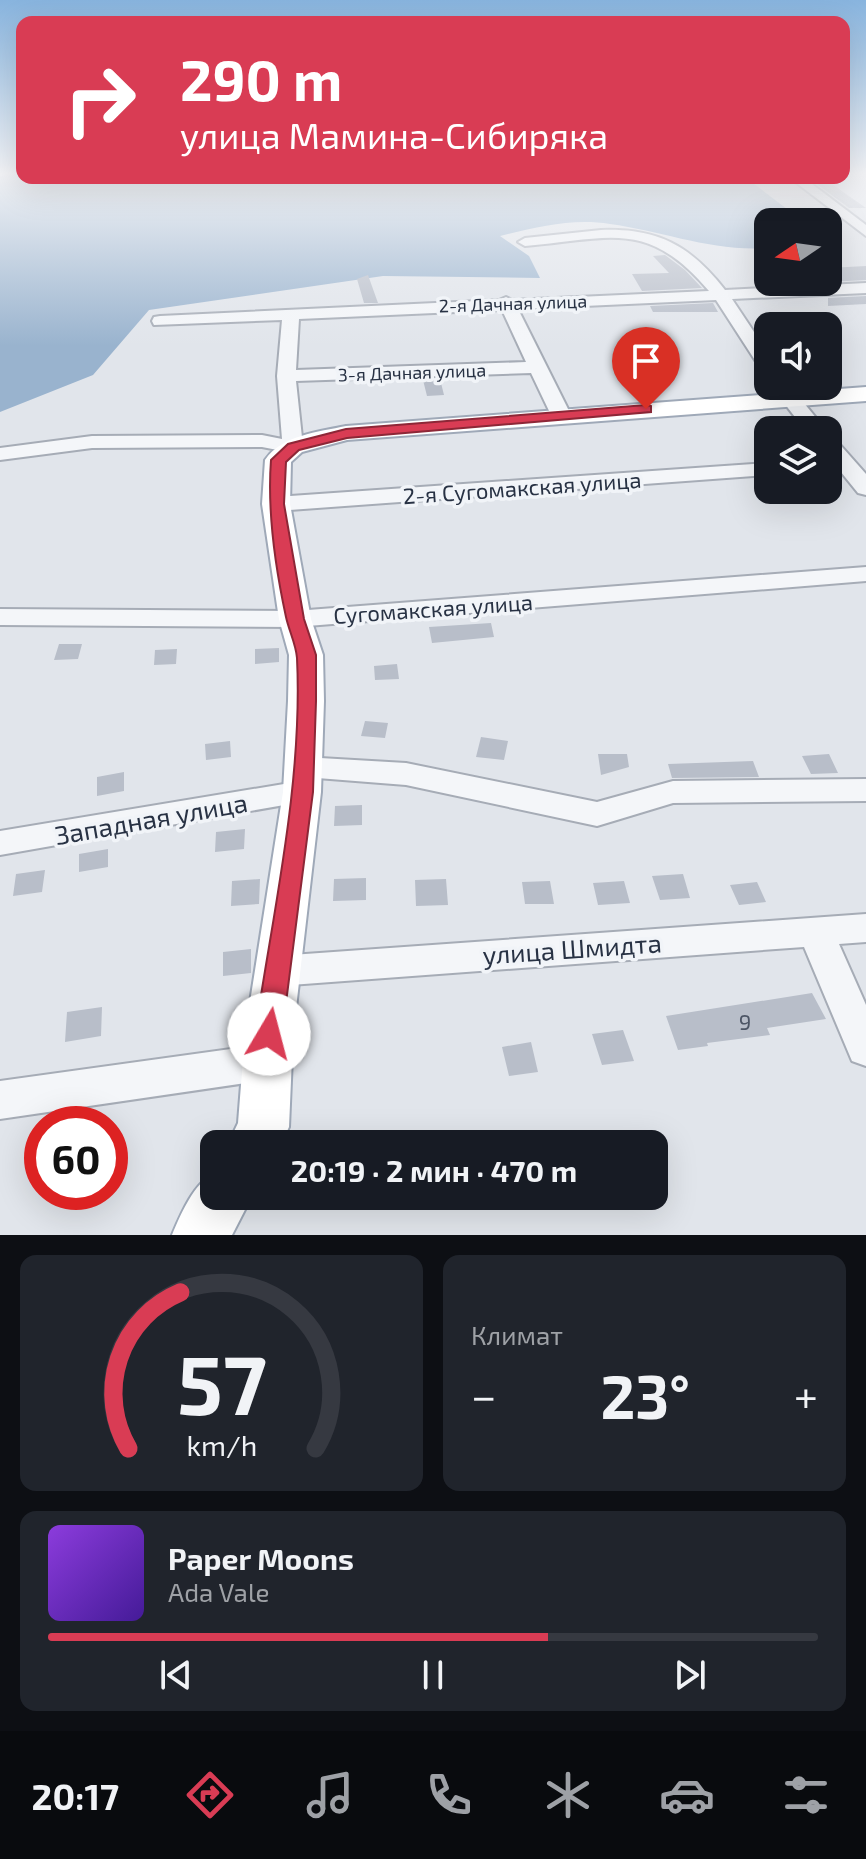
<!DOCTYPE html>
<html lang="ru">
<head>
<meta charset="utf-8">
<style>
  body { margin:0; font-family:"Exo 2",sans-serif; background:#20242c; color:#f1f3f6; height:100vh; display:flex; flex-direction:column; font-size:30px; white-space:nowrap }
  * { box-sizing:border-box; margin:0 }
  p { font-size:26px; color:#9ea1a6 }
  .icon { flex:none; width:44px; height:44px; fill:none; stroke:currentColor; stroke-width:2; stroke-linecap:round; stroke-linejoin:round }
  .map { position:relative; height:1235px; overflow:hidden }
  .drawer { display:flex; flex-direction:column; gap:20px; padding:20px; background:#0d0f14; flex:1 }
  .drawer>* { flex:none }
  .guide { position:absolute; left:16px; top:16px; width:834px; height:168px; border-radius:16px; box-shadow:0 8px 32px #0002; background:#d93c54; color:#fff; overflow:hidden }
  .needle { width:52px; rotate:257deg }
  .buttons { position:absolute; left:754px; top:208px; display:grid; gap:16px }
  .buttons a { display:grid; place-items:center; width:88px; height:88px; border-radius:16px; background:#171b24; box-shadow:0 8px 32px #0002; font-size:40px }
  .speed { position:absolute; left:24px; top:1106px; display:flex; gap:16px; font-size:40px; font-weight:700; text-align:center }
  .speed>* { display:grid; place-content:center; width:104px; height:104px; border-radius:50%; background:#171b24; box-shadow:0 8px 32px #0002; line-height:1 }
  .speed .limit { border:12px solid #d22; background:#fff; color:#111 }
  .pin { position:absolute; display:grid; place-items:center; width:68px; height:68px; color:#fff; margin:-82px -34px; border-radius:50% 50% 50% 0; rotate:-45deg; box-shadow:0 0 8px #0007 }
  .pin .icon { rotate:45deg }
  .me { position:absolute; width:88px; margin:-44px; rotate:8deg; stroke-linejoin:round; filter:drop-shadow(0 0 6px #0008) }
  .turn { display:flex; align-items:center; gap:28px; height:168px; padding:0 32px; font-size:36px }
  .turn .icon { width:104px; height:104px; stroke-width:2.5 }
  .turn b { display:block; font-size:56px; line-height:68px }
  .big { font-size:60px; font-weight:700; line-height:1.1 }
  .drawer .tile { flex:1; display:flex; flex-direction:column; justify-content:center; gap:12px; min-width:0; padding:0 28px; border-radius:16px; background:#20242c }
  .drawer .dial { align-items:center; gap:0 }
  .dial svg { height:208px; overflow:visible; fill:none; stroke:#363941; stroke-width:7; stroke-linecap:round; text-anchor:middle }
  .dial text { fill:#f1f3f6; stroke:none }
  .song { display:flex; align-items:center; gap:24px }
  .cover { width:96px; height:96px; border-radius:12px; background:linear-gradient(135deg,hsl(270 70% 55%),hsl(260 70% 35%)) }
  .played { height:8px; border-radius:4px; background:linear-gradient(90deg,#d93c54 65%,#363941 65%) }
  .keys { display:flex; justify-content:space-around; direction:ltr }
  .heat { display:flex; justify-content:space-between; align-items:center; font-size:44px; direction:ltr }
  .drawer .tiles { flex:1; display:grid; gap:20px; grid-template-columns:1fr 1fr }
  .tile:last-child { grid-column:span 2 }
  .trip { position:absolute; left:200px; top:1130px; width:468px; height:80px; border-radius:16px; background:#171b24; box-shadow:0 8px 32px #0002; font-weight:700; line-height:80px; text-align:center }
  .tab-bar { display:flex; height:128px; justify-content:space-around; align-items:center; background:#090b0e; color:#9ea1a6 }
  .tab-bar .icon { width:56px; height:56px }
  .tab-bar .current { color:#d93c54 }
  .tab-bar b { font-size:36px; color:#f1f3f6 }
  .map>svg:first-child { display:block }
</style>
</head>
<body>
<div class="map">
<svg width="866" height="1235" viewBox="0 0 866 1235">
  <rect width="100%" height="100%" fill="#e1e5eb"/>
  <path fill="#99b3ce" d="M 10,173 L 22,173 L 22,178 L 740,178 L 749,180 L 804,222 L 768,222 L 768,248 C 712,252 663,231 610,224 C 572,218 537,227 500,236 L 529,256 L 540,278 L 383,276 L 149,310 L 93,375 L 0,412 L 0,177 Z"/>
  <path fill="#b8bec9" d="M 817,184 L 832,184 L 866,208 L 849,208 Z
    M 665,255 L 685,270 L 702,288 L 642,291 L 632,274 L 669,273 L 653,256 Z
    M 866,266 L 866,280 L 828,282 L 828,268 Z
    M 368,275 L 378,303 L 364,303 L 357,279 Z
    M 866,296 L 866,304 L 828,306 L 828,298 Z
    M 713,303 L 718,312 L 653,312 L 650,306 Z
    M 440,379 L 444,395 L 427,396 L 423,380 Z
    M 491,623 L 494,637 L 432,643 L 429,627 Z
    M 59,644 L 82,644 L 78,659 L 54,660 Z
    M 279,648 L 279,662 L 255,664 L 255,649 Z
    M 177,649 L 176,664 L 154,665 L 155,650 Z
    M 397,664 L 399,679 L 375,680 L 374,666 Z
    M 365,721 L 388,723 L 385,738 L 361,736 Z
    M 481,737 L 508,741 L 504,760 L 476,757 Z
    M 230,741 L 231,757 L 206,760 L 205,744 Z
    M 598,754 L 627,754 L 629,767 L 601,775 Z
    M 829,754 L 838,773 L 811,774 L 802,756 Z
    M 753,761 L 759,777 L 672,778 L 668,764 Z
    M 124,772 L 124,791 L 97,796 L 97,777 Z
    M 362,805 L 362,825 L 334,826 L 335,806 Z
    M 245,829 L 244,849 L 215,852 L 216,832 Z
    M 108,849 L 108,867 L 79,872 L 79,854 Z
    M 45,870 L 42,892 L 13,896 L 16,874 Z
    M 683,874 L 690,898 L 660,900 L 652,876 Z
    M 366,878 L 366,900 L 333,901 L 334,879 Z
    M 260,879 L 259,904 L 231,906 L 232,881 Z
    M 446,879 L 448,905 L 416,906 L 415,880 Z
    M 550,881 L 554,904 L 525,904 L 522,882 Z
    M 624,881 L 630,903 L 598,905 L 593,883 Z
    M 757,882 L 766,902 L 739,905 L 730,885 Z
    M 251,949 L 251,973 L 223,976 L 223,952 Z
    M 812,993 L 826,1019 L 767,1028 L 770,1035 L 707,1043 L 708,1046 L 678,1050 L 666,1016 Z
    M 102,1007 L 101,1036 L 65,1042 L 67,1012 Z
    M 623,1030 L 634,1061 L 602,1065 L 592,1034 Z
    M 531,1042 L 538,1072 L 509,1076 L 502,1047 Z"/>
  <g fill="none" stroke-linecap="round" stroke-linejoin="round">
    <g stroke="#a6acb6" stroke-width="4">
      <path id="minor" d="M 790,178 L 804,178 L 866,225 L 866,236 Z
        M 601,230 C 657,228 690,245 725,290 L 866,283 L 866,293 L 732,299 L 768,353 L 768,372 L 762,371 L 716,300 L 518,309 L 571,415 L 561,421 L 551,415 L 531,373 L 296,381 L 303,447 L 300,451 L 293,453 L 262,447 L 92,448 L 0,460 L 0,448 L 92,436 L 262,435 L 282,439 L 277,376 L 282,320 L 154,325 L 152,321 L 154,317 L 160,316 L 499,300 L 506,297 L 512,300 L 709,291 C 647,218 609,239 525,246 L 518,242 L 525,238 ZM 502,310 L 526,362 L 296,370 L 299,319 Z
        M 771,386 L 790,386 L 826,430 L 805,430 Z
        M 828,437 L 835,439 L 866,474 L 866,495 L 858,493 L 828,456 Z
        M 768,463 L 768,475 L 276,511 L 265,504 L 276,497 Z
        M 866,567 L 866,581 L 295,627 L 0,625 L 0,609 L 295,611 Z
        M 303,757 L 406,763 L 597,802 L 673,781 L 866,779 L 866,801 L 673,803 L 597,826 L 406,785 L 292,776 L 288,768 L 292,760 Z
        M 302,781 L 313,784 L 318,792 L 313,800 L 0,855 L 0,831 Z
        M 866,914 L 866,942 L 839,944 L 866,1005 L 866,1066 L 852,1061 L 804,947 L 277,986 L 264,982 L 259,971 L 264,960 L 277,956 Z
        M 267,1044 L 281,1049 L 287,1062 L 281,1075 L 267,1080 L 0,1119 L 0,1081 Z"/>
    </g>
    <g stroke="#9fa9b8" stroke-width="4">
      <path id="major" d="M 866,387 L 866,401 L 347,440 L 302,452 L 291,462 L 290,504 L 311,619 L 323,655 L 324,701 L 321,792 L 293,1034 L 289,1127 L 281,1144 L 228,1144 L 238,1123 L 245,1034 L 283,792 L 288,701 L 289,655 L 279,619 L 262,504 L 265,460 C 282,435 318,432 346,426 Z
        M 214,1174 L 214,1196 L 252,1196 L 232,1235 L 172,1235 C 180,1216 194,1182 214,1174 Z"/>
    </g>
    <use href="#minor" fill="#f4f6f9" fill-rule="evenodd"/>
    <use href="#major" fill="#fff" fill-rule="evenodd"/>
  </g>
  <linearGradient id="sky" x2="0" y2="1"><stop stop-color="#88b4de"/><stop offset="0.5" stop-color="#f2f3f6"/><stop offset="1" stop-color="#f2f3f6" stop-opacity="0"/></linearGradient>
  <rect width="866" height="346" fill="url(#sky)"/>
  <path fill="#d93c54" stroke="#8d2737" stroke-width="2" d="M 646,405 L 651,406 L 651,412 L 347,438 L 299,450 L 286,462 L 284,504 L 304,619 L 316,655 L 316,701 L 313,792 L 282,1034 L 278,1042 L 269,1046 L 259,1042 L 255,1034 C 273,911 303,783 297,658 C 296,644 289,631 286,617 C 275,566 267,513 271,460 L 288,444 L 346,429 Z"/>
  <g text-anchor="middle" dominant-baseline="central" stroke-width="7" stroke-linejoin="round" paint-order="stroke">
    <g font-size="18" fill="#283244" stroke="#f1f4f8">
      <text transform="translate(513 303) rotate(-2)">2-я Дачная улица</text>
      <text transform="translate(412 372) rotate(-2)">3-я Дачная улица</text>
    </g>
    <g font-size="22" fill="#283244" stroke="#f1f4f8">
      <text transform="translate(522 487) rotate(-4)">2-я Сугомакская улица</text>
      <text transform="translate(433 608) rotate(-4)">Сугомакская улица</text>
    </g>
    <g font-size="22" fill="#4c5565">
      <text x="745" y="1021">9</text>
    </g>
    <g font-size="26" fill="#283244" stroke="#f1f4f8">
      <text transform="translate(151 818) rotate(-10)">Западная улица</text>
      <text transform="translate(572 948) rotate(-4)">улица Шмидта</text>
    </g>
  </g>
</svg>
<div class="buttons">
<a><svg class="needle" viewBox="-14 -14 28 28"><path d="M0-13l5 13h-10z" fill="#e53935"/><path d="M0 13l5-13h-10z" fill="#9ea1a6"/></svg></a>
<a><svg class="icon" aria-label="sound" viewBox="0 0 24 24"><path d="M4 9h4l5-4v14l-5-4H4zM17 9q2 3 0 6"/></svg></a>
<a><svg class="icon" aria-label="layers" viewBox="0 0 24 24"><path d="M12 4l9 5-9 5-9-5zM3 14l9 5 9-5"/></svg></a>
</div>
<div class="speed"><div class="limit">60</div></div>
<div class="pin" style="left:646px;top:409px;background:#d93025"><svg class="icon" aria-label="arrive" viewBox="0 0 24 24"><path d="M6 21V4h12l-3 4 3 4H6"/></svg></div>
<svg class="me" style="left:269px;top:1034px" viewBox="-20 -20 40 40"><circle r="19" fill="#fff"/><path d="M0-13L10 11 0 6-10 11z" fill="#d93c54"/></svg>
<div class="trip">20:19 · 2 мин · 470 m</div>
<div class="guide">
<div class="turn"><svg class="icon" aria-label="right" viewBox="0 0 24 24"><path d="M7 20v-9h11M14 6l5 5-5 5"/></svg><div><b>290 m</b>улица Мамина-Сибиряка</div></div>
</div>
</div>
<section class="drawer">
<div class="tiles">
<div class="tile dial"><svg viewBox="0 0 100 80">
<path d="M14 69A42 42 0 1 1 86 69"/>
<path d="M14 69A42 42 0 0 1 34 9" stroke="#d93c54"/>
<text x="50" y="56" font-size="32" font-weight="700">57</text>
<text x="50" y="72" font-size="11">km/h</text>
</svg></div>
<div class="tile"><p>Климат</p>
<div class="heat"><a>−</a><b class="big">23°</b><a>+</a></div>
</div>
<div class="tile">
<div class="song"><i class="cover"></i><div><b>Paper Moons</b><p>Ada Vale</p></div></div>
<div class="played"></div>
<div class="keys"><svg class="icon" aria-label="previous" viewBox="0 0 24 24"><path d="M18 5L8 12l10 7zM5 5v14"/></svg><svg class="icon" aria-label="pause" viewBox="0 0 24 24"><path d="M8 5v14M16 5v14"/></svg><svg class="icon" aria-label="next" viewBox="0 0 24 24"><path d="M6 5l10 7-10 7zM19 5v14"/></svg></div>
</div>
</div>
</section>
<nav class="tab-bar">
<b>20:17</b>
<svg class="icon current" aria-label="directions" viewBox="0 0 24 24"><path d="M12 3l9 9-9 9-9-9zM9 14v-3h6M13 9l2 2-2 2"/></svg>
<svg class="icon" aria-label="music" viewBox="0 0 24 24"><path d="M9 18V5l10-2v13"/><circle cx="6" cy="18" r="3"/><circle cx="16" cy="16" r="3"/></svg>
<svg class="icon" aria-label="phone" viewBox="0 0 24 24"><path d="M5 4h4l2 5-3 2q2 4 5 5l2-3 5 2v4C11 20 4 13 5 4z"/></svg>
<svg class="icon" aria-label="climate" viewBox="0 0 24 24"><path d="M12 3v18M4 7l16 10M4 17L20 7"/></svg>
<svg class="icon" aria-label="car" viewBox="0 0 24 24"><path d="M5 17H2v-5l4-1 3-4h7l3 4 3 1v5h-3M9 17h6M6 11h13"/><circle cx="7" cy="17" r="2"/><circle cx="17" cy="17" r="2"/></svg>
<svg class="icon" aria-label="filters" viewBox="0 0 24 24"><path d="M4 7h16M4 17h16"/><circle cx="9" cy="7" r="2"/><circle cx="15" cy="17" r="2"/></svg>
</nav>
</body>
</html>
